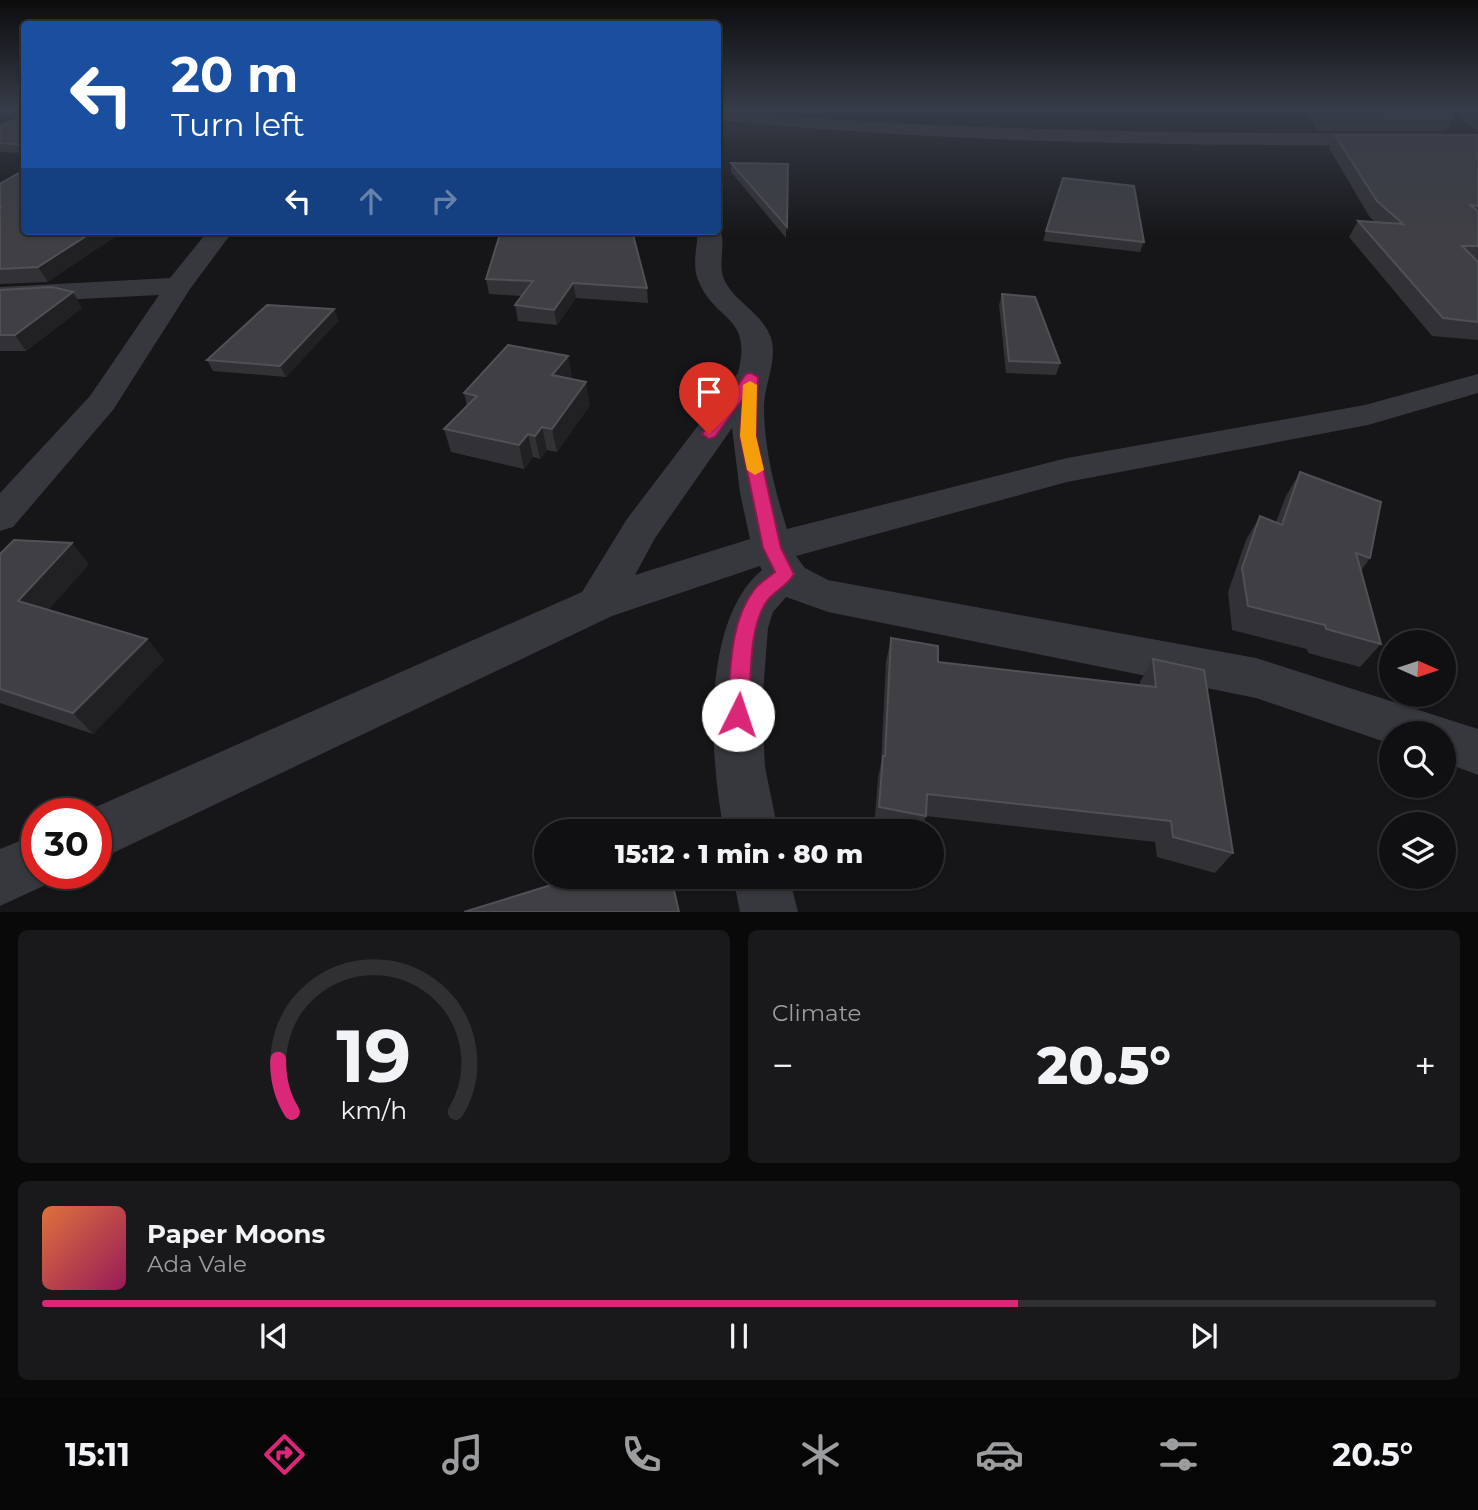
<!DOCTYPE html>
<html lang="en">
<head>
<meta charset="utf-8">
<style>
  body { margin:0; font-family:Montserrat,sans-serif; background:#19191b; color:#f1f3f6; height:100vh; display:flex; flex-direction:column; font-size:26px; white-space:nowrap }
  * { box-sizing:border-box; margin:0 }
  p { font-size:23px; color:#9c9d9f }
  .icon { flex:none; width:38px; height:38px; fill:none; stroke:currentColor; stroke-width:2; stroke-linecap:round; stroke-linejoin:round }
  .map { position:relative; height:912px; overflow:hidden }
  .details { display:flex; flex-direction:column; gap:18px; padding:18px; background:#09090a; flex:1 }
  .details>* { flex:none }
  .guide { position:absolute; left:21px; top:21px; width:700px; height:214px; border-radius:7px; box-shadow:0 2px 5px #0004,0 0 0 2px #303032; background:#1a4fa0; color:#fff; overflow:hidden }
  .needle { width:46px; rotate:93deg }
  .buttons { position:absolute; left:1379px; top:630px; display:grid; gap:14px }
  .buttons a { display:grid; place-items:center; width:77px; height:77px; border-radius:50%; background:#101012; box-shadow:0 2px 5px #0004,0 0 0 2px #303032; font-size:35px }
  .speed { position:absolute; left:21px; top:798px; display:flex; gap:14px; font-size:35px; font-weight:700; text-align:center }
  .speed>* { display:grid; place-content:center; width:91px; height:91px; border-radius:50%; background:#101012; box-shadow:0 2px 5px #0004,0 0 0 2px #303032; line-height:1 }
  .speed .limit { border:10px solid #d22; background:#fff; color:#111 }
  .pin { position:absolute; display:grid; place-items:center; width:60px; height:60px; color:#fff; margin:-72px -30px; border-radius:50% 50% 50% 0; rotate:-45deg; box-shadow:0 0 7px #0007 }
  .pin .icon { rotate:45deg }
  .me { position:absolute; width:77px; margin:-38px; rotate:4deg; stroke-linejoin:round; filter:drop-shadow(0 0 5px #0008) }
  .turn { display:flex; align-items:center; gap:24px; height:147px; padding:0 35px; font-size:32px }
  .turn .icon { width:91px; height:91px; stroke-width:2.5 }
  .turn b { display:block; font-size:49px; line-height:60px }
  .lanes { display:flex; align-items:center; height:66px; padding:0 35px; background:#0003; justify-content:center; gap:35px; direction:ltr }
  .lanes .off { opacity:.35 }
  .big { font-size:52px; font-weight:800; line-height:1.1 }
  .details .card { flex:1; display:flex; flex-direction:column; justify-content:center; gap:10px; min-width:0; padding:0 24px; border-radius:10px; background:#19191b }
  .details .dial { align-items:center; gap:0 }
  .dial svg { height:182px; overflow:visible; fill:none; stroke:#303032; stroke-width:7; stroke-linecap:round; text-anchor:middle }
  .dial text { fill:#f1f3f6; stroke:none }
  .song { display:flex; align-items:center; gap:21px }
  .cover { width:84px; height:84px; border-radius:10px; background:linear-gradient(135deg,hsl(20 70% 55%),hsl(330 70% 35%)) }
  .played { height:7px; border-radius:4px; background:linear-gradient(90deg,#db2777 70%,#303032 70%) }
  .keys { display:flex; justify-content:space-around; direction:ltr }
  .heat { display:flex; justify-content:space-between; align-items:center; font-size:38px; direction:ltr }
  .details .tiles { flex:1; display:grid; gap:18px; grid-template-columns:1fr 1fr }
  .card:last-child { grid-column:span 2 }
  .trip { position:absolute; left:534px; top:819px; width:410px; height:70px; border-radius:35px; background:#101012; box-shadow:0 2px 5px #0004,0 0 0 2px #303032; font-weight:800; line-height:70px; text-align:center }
  .menu { display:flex; height:112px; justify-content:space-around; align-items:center; background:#060607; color:#9c9d9f }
  .menu .icon { width:49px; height:49px }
  .menu .selected { color:#db2777 }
  .menu b { font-size:32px; color:#f1f3f6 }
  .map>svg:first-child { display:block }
</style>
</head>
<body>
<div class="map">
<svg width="1478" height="912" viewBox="0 0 1478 912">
  <rect width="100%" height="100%" fill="#161618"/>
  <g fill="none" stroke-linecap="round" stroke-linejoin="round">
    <path fill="#37383d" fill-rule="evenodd" d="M 0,109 L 17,109 L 0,118 Z
      M 718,110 C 971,134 1224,133 1478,134 L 1478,146 C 1224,145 971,146 718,120 Z
      M 718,226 C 728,240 717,262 724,279 C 734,302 762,312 771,338 C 778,360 764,385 764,407 C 764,448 775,491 787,529 L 1067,458 L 1365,405 L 1478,374 L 1478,393 L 1368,425 L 1067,482 L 796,556 L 805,568 L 828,580 L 1256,658 L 1478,729 L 1478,775 L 1444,762 L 1444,733 L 1391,733 L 1391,744 L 1256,698 L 828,612 L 786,597 L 773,612 L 768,628 L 762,706 L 765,767 L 778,831 L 724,831 C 710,758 700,622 762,570 L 760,566 L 612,616 L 96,861 L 96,814 L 80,814 L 582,592 L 627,519 L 738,373 C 753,314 715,323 698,280 C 692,265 697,247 698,231 L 718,231 ZM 732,428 L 740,493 L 750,539 L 635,575 L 655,538 Z
      M 208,231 L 233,231 L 190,289 L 113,410 L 13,527 L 0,531 L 0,493 L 90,396 L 159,295 L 0,303 L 0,287 L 170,278 Z
      M 37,834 L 37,873 L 59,873 L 56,880 L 0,906 L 0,849 Z
      M 733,877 L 789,877 L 798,912 L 740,912 Z"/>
  </g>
  <path fill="#323236" d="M 1306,109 L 1443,109 L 1453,118 L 1446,131 L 1318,131 Z
    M 1449,109 L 1478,109 L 1478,132 Z
    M 24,116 L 24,153 L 0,152 L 0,126 Z
    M 1335,135 L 1478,135 L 1478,340 L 1432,336 L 1349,237 L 1358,221 L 1375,222 L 1369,216 L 1329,148 Z
    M 731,163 L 788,164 L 786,238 L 731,172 Z
    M 0,184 L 48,282 L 0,284 Z
    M 501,231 L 647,288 L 648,303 L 576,298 L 557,325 L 518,321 L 515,305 L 522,296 L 489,294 L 486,279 Z
    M 1046,231 L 1144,242 L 1140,252 L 1043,241 Z
    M 0,290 L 82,308 L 26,351 L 0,351 Z
    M 1002,294 L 1060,363 L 1056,375 L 1006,373 L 999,305 Z
    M 334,309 L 338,321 L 286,377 L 213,371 L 207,360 Z
    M 568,356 L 572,379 L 590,405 L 557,452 L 547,450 L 540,459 L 533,457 L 524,469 L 451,452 L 444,429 L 467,406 L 464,393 Z
    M 1300,472 L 1370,558 L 1361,571 L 1381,644 L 1360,667 L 1308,653 L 1307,649 L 1232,630 L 1228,592 L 1246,540 L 1260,516 L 1276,522 L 1286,496 Z
    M 0,554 L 89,564 L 48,610 L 147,639 L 164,660 L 93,734 L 0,703 Z
    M 891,638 L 938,662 L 1140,685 L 1140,682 L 1153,659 L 1233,853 L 1215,873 L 1157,857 L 1155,842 L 926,816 L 921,831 L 891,831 L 874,828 L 878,778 L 881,763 L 886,661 Z"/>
  <path fill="#212124" d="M 94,231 L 124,231 L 48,282 L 38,267 Z
    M 573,283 L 576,298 L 557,325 L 554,310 Z
    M 73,292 L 82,308 L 26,351 L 15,335 Z
    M 334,309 L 338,321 L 286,377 L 280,366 Z
    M 568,356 L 572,379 L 552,375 Z
    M 586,382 L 590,405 L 557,452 L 552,429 Z
    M 542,427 L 547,450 L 540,459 L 535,436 Z
    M 528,434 L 533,457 L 524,469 L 519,445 Z
    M 72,543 L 89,564 L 37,622 L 18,601 Z
    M 147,639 L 164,660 L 93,734 L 73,713 Z"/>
  <path fill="#3f3f44" stroke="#4f5156" stroke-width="2" d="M 1319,109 L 1443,109 L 1453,118 L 1324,117 Z
    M 24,116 L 24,145 L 0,143 L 0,126 Z
    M 1335,135 L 1478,135 L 1478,206 L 1470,205 L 1478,211 L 1478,246 L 1462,246 L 1478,262 L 1478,322 L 1443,318 L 1358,221 L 1403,224 L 1377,201 Z
    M 731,163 L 788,164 L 787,227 Z
    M 24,170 L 24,231 L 94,231 L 38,267 L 0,269 L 0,208 L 2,207 L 0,207 L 0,184 Z
    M 1063,178 L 1134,186 L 1144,242 L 1046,231 Z
    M 501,231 L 632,231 L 647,288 L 573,283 L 554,310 L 515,305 L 533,281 L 486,279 Z
    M 52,287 L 73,292 L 15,335 L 0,335 L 0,290 Z
    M 1002,294 L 1035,297 L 1060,363 L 1009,361 Z
    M 267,305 L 334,309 L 280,366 L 207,360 Z
    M 508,345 L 568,356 L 552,375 L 586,382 L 552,429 L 542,427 L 535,436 L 528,434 L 519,445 L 444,429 L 477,396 L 464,393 Z
    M 1300,472 L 1381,502 L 1370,558 L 1356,553 L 1381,644 L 1326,629 L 1325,625 L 1248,606 L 1242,568 L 1260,516 L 1282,525 Z
    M 14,540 L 72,543 L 18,601 L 147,639 L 73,713 L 0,689 L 0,554 Z
    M 891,638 L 938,646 L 938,662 L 1156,687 L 1153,659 L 1204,670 L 1233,853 L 1173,837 L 1171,821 L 927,794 L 926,816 L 879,807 L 883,756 L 885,756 Z
    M 577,877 L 671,877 L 679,912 L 464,912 Z"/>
  <linearGradient id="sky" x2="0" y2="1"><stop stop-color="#0c0c0d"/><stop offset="0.46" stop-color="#363c48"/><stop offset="1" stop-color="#363c48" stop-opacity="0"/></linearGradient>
  <rect width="1478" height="237" fill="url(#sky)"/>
  <path fill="#db2777" stroke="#8e194d" stroke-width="2" d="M 751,373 L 758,377 L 756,436 L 781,548 L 794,574 C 788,586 774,591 767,601 C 748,627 751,683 749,715 L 746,722 L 738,725 L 730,722 L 727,715 C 731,675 728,624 754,590 C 759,583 768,578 775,572 L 763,548 L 740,436 L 743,399 L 715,437 L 709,439 L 702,434 L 746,374 Z"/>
  <path fill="#f59e0b" d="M 750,381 L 757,385 L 756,436 L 764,470 L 755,475 L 747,470 L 740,436 L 743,385 Z"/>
</svg>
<div class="buttons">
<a><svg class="needle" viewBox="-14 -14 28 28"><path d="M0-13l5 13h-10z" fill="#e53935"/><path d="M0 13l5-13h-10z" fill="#9c9d9f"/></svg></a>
<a><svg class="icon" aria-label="search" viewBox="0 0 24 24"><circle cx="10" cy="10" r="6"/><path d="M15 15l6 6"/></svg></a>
<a><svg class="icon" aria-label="layers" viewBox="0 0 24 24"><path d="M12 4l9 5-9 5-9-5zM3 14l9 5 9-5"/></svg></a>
</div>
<div class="speed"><div class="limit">30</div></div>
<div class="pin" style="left:709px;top:434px;background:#d93025"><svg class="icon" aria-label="arrive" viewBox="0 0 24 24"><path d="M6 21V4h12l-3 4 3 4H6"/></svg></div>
<svg class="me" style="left:738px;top:715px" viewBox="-20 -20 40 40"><circle r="19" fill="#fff"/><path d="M0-13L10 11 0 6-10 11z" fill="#db2777"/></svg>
<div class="trip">15:12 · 1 min · 80 m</div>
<div class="guide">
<div class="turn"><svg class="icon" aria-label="left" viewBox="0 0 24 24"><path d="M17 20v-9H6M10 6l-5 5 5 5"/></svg><div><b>20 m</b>Turn left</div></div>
<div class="lanes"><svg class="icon" aria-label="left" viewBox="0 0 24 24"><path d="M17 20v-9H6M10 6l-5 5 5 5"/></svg><svg class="icon off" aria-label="ahead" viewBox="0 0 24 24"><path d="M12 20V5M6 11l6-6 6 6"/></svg><svg class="icon off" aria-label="right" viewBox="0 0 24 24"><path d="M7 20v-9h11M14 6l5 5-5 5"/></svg></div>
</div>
</div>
<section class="details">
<div class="tiles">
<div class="card dial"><svg viewBox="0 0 100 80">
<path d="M14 69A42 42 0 1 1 86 69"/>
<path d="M14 69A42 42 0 0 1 8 46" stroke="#db2777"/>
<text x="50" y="56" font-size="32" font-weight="700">19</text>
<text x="50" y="72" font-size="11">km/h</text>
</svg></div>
<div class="card"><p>Climate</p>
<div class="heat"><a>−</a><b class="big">20.5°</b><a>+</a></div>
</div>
<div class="card">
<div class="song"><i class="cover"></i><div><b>Paper Moons</b><p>Ada Vale</p></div></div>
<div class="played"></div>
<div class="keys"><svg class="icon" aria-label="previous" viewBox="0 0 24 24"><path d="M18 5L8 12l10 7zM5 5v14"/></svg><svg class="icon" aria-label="pause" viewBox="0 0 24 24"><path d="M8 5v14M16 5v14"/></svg><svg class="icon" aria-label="next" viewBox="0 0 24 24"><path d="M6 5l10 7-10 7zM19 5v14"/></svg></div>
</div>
</div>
</section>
<nav class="menu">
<b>15:11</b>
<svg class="icon selected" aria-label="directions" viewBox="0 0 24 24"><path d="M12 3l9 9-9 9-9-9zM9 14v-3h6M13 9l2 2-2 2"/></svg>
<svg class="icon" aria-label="music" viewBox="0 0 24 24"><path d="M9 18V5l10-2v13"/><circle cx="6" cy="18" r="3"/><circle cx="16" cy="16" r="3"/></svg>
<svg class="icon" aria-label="phone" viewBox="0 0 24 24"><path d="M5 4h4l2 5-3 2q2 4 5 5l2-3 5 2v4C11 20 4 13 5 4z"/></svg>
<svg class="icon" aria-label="climate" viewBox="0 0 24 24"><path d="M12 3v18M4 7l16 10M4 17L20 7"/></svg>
<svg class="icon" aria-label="car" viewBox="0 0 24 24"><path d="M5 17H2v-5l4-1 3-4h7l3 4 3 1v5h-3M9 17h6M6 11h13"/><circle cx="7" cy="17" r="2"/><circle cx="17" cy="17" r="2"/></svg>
<svg class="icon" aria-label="filters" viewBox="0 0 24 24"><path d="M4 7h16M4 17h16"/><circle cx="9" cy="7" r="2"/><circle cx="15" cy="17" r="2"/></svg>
<b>20.5°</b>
</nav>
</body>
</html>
